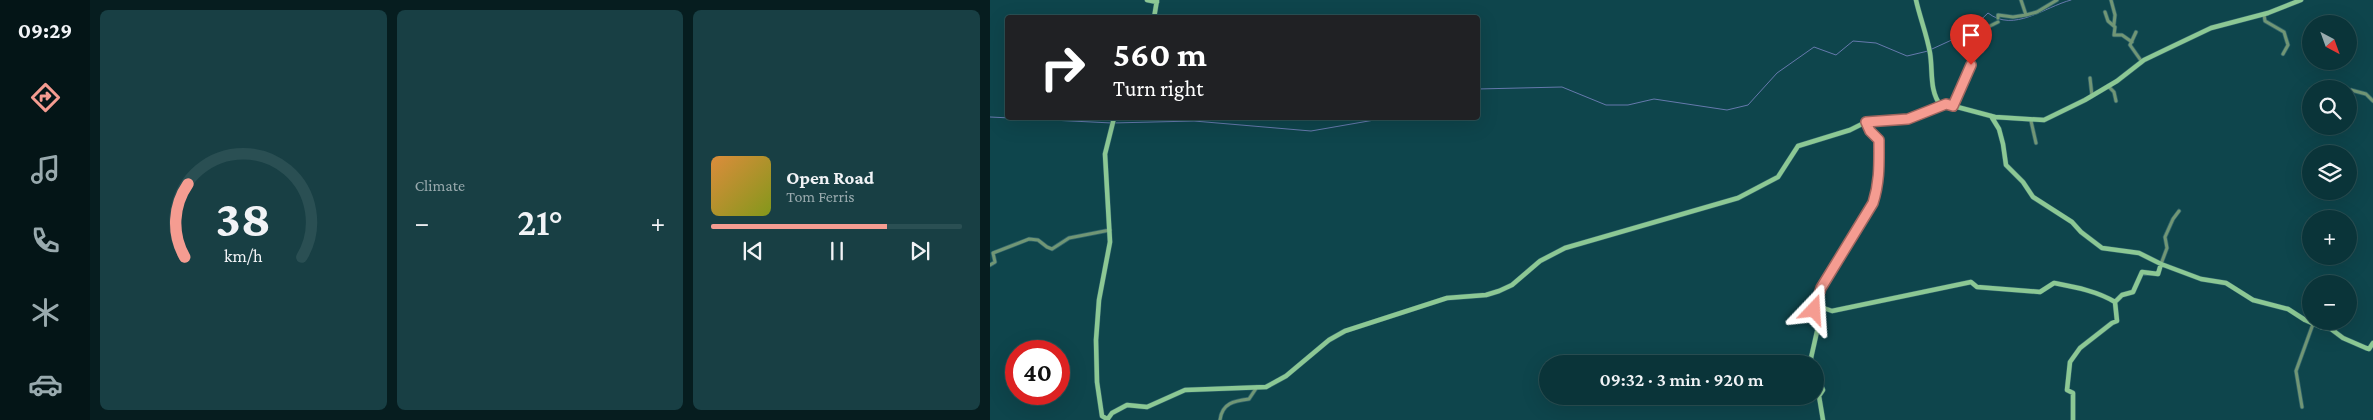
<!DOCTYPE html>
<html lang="en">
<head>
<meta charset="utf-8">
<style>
  body { margin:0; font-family:"Crimson Pro",serif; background:#183f44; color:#f1f3f6; height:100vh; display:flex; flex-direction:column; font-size:19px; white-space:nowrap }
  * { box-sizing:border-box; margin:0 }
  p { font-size:16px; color:#99aaae }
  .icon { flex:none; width:28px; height:28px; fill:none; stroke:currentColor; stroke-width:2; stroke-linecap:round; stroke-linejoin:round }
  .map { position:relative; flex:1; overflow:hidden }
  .drawer { display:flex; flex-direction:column; gap:10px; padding:10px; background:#061d1f; width:900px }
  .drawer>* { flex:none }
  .guide { position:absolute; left:15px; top:15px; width:475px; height:105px; border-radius:5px; box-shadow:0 5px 20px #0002,0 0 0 1px #2a4f53; background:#202124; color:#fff; overflow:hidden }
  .needle { width:32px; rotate:139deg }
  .controls { position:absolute; left:1312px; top:15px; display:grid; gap:10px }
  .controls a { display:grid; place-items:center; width:55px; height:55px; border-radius:50%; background:#0a3439; box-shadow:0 5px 20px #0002,0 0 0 1px #2a4f53; font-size:25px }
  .speed { position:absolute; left:15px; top:340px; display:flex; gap:10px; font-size:25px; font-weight:700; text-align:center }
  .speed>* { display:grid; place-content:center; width:65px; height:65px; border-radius:50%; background:#0a3439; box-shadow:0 5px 20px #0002,0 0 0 1px #2a4f53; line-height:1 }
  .speed .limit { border:8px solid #d22; background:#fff; color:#111 }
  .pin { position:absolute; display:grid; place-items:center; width:42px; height:42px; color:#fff; margin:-51px -21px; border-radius:50% 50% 50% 0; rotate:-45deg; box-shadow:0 0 5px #0007 }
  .pin .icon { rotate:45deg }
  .me { position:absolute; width:55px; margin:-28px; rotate:20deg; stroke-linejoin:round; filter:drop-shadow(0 0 4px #0008) }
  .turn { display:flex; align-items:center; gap:18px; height:105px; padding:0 25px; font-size:22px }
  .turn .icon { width:65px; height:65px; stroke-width:2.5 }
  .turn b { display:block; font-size:35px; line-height:42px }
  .big { font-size:38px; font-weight:600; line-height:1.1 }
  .drawer .card { flex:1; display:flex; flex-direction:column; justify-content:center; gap:8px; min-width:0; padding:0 18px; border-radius:8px; background:#183f44 }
  .drawer .dial { align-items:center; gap:0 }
  .dial svg { height:130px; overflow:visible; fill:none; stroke:#2a4f53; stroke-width:7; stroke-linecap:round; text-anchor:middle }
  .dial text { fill:#f1f3f6; stroke:none }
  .song { display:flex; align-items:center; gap:15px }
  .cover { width:60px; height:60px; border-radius:8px; background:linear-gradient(135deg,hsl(30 70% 55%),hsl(70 70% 35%)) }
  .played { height:5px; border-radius:2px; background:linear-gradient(90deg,#f59c91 70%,#2a4f53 70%) }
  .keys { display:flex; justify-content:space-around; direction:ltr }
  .heat { display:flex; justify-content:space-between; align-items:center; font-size:28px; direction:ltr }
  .drawer .tiles { flex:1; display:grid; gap:10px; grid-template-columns:repeat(3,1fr) }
  .trip { position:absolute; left:549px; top:355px; width:285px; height:50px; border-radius:25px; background:#0a3439; box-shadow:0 5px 20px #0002,0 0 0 1px #2a4f53; font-weight:600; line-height:50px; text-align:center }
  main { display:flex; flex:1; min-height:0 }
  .dock { display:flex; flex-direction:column; width:90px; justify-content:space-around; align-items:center; background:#041517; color:#99aaae }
  .dock .icon { width:35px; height:35px }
  .dock .active { color:#f59c91 }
  .dock b { font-size:22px; color:#f1f3f6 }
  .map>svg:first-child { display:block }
</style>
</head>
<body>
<main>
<nav class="dock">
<b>09:29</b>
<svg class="icon active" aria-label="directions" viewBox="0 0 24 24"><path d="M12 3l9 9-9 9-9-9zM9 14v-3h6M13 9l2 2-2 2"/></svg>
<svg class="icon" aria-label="music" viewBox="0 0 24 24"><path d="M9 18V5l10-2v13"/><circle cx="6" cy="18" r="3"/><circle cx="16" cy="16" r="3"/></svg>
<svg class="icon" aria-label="phone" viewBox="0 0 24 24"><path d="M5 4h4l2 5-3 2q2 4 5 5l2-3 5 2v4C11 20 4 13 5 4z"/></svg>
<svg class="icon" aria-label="climate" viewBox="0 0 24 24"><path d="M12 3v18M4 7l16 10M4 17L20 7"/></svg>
<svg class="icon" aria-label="car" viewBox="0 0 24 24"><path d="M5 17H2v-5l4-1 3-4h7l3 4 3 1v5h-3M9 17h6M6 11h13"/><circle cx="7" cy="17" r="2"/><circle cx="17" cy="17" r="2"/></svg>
</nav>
<section class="drawer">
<div class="tiles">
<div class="card dial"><svg viewBox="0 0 100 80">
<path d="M14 69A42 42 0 1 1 86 69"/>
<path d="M14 69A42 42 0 0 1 16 24" stroke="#f59c91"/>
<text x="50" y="56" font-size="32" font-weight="700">38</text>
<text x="50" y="72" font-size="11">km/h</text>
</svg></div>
<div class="card"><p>Climate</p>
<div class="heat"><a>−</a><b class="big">21°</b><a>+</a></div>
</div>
<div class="card">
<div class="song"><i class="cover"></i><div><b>Open Road</b><p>Tom Ferris</p></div></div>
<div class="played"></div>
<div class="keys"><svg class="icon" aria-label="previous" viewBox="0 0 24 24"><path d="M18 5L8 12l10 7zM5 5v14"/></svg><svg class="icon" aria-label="pause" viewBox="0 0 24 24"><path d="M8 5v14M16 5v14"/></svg><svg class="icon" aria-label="next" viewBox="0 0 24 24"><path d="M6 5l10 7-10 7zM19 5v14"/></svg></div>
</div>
</div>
</section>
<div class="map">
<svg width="1383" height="420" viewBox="0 0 1383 420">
  <rect width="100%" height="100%" fill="#0e454c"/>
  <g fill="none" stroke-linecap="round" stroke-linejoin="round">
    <path stroke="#6579ac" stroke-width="1" d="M 942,49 L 977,33 L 998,13 C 1024,33 1054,7 1081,0
      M 488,89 L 572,87 L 616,105 L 638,105 L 664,99 L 737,110 L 758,105 L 787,73 L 824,47 L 846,55 L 863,41 L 886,43 L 917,56 L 938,51
      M 0,117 L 122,123 L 204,121 L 321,131 L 396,118"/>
    <g stroke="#31646a" stroke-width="4.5">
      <path id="street" d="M 1031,0 L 1036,15
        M 1121,0 L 1125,15 L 1124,24
        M 1115,12 L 1118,21 L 1125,27 L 1124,35 L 1132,35 L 1142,42
        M 1274,15 L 1275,21 L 1294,32 L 1298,45 L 1293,54
        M 1008,18 L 1008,15 L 1023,17 L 1036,15 L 1047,12 L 1067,0
        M 1146,32 L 1140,45 L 1152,62
        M 1100,78 L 1102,96
        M 1118,86 L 1124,92 L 1126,101
        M 1359,93 L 1361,90 L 1376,94 L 1383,101
        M 963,106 C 970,88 976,62 992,51 L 986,40 L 996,28 L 1008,22
        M 1041,121 L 1046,143
        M 1171,264 L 1177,248 L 1175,237 L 1183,219 L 1189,211
        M 0,265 L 5,262 L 3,253 L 39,239 L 48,240 L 57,247 L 62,249 L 79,238 L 120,230
        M 1312,407 L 1306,371 L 1323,324
        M 230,420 C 232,403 244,401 259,399 L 267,387"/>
    </g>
    <g stroke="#31646a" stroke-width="5.5">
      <path id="secondary" d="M 157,0 L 167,2
        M 926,0 C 930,18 937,35 940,53 C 943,71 939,91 951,106
        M 164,18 L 167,0
        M 1001,116 L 1009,129 L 1013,144 L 1016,165 L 1033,182 L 1043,197 L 1082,222 L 1091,232 L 1112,248 L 1149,253 L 1171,264 L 1211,279 L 1236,283 L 1263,300 L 1298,309 L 1315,320 L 1331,327 L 1341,329 L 1353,338 L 1376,348 L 1379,349 L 1383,343
        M 825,305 L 842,311 L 981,282 L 987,287 L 1050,292 L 1064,283 C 1085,287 1107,291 1125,302
        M 822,364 L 821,358 L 828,327 L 825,305 L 831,288 L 883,203 C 891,180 889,164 889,140 L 879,131 L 876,122
        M 825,371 L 833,390 L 829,396 L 833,420
        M 117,419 L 112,416 L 107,382 L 106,340 L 109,300 L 120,242 L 115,154 L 124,118
        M 117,420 L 122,413 L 137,405 L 157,407 L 195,390 L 276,387 L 296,376 L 339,340 L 355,331 L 457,298 L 496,295 L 509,291 L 522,285 L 550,261 L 575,248 L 748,198 L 788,177 L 808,146 L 860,130 L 876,122 L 918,119 L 956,104 L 1005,117 L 1054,120 L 1095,100 L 1127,81 L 1154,60 L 1179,48 L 1221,28 L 1278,13 L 1311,0
        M 1083,420 L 1083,393 L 1077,390 L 1080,362 L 1090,348 L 1122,323 L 1127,321 L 1125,302 L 1132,295 L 1143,292 L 1152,272 L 1168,274 L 1171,264"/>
    </g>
    <use href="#street" stroke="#719675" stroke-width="3"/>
    <use href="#secondary" stroke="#8cc894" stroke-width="4.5"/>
  </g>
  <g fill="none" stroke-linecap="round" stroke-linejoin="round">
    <g stroke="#9f655e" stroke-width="12">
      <path id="route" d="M 824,310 L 831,288 L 883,203 C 890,181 889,163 889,140 L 880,131 L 876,122 L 918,119 L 956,104 L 963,106 L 981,65"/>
    </g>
    <use href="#route" stroke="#f59c91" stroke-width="9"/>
  </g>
</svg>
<div class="controls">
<a><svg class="needle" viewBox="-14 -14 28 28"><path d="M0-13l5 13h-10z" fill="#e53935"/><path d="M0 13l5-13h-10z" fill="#99aaae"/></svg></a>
<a><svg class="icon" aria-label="search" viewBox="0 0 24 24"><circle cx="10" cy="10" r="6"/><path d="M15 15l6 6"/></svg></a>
<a><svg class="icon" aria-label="layers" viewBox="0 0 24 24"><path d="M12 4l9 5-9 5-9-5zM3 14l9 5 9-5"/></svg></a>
<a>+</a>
<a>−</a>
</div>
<div class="speed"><div class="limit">40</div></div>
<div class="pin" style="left:981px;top:65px;background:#d93025"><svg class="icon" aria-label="arrive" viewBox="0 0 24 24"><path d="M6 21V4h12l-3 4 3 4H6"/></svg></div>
<svg class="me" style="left:824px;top:310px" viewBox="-20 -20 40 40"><path d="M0-17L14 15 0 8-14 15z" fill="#f59c91" stroke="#fff" stroke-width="4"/></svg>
<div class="trip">09:32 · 3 min · 920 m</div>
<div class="guide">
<div class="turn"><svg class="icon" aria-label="right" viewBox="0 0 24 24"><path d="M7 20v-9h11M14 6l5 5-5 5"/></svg><div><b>560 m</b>Turn right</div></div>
</div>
</div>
</main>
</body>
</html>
